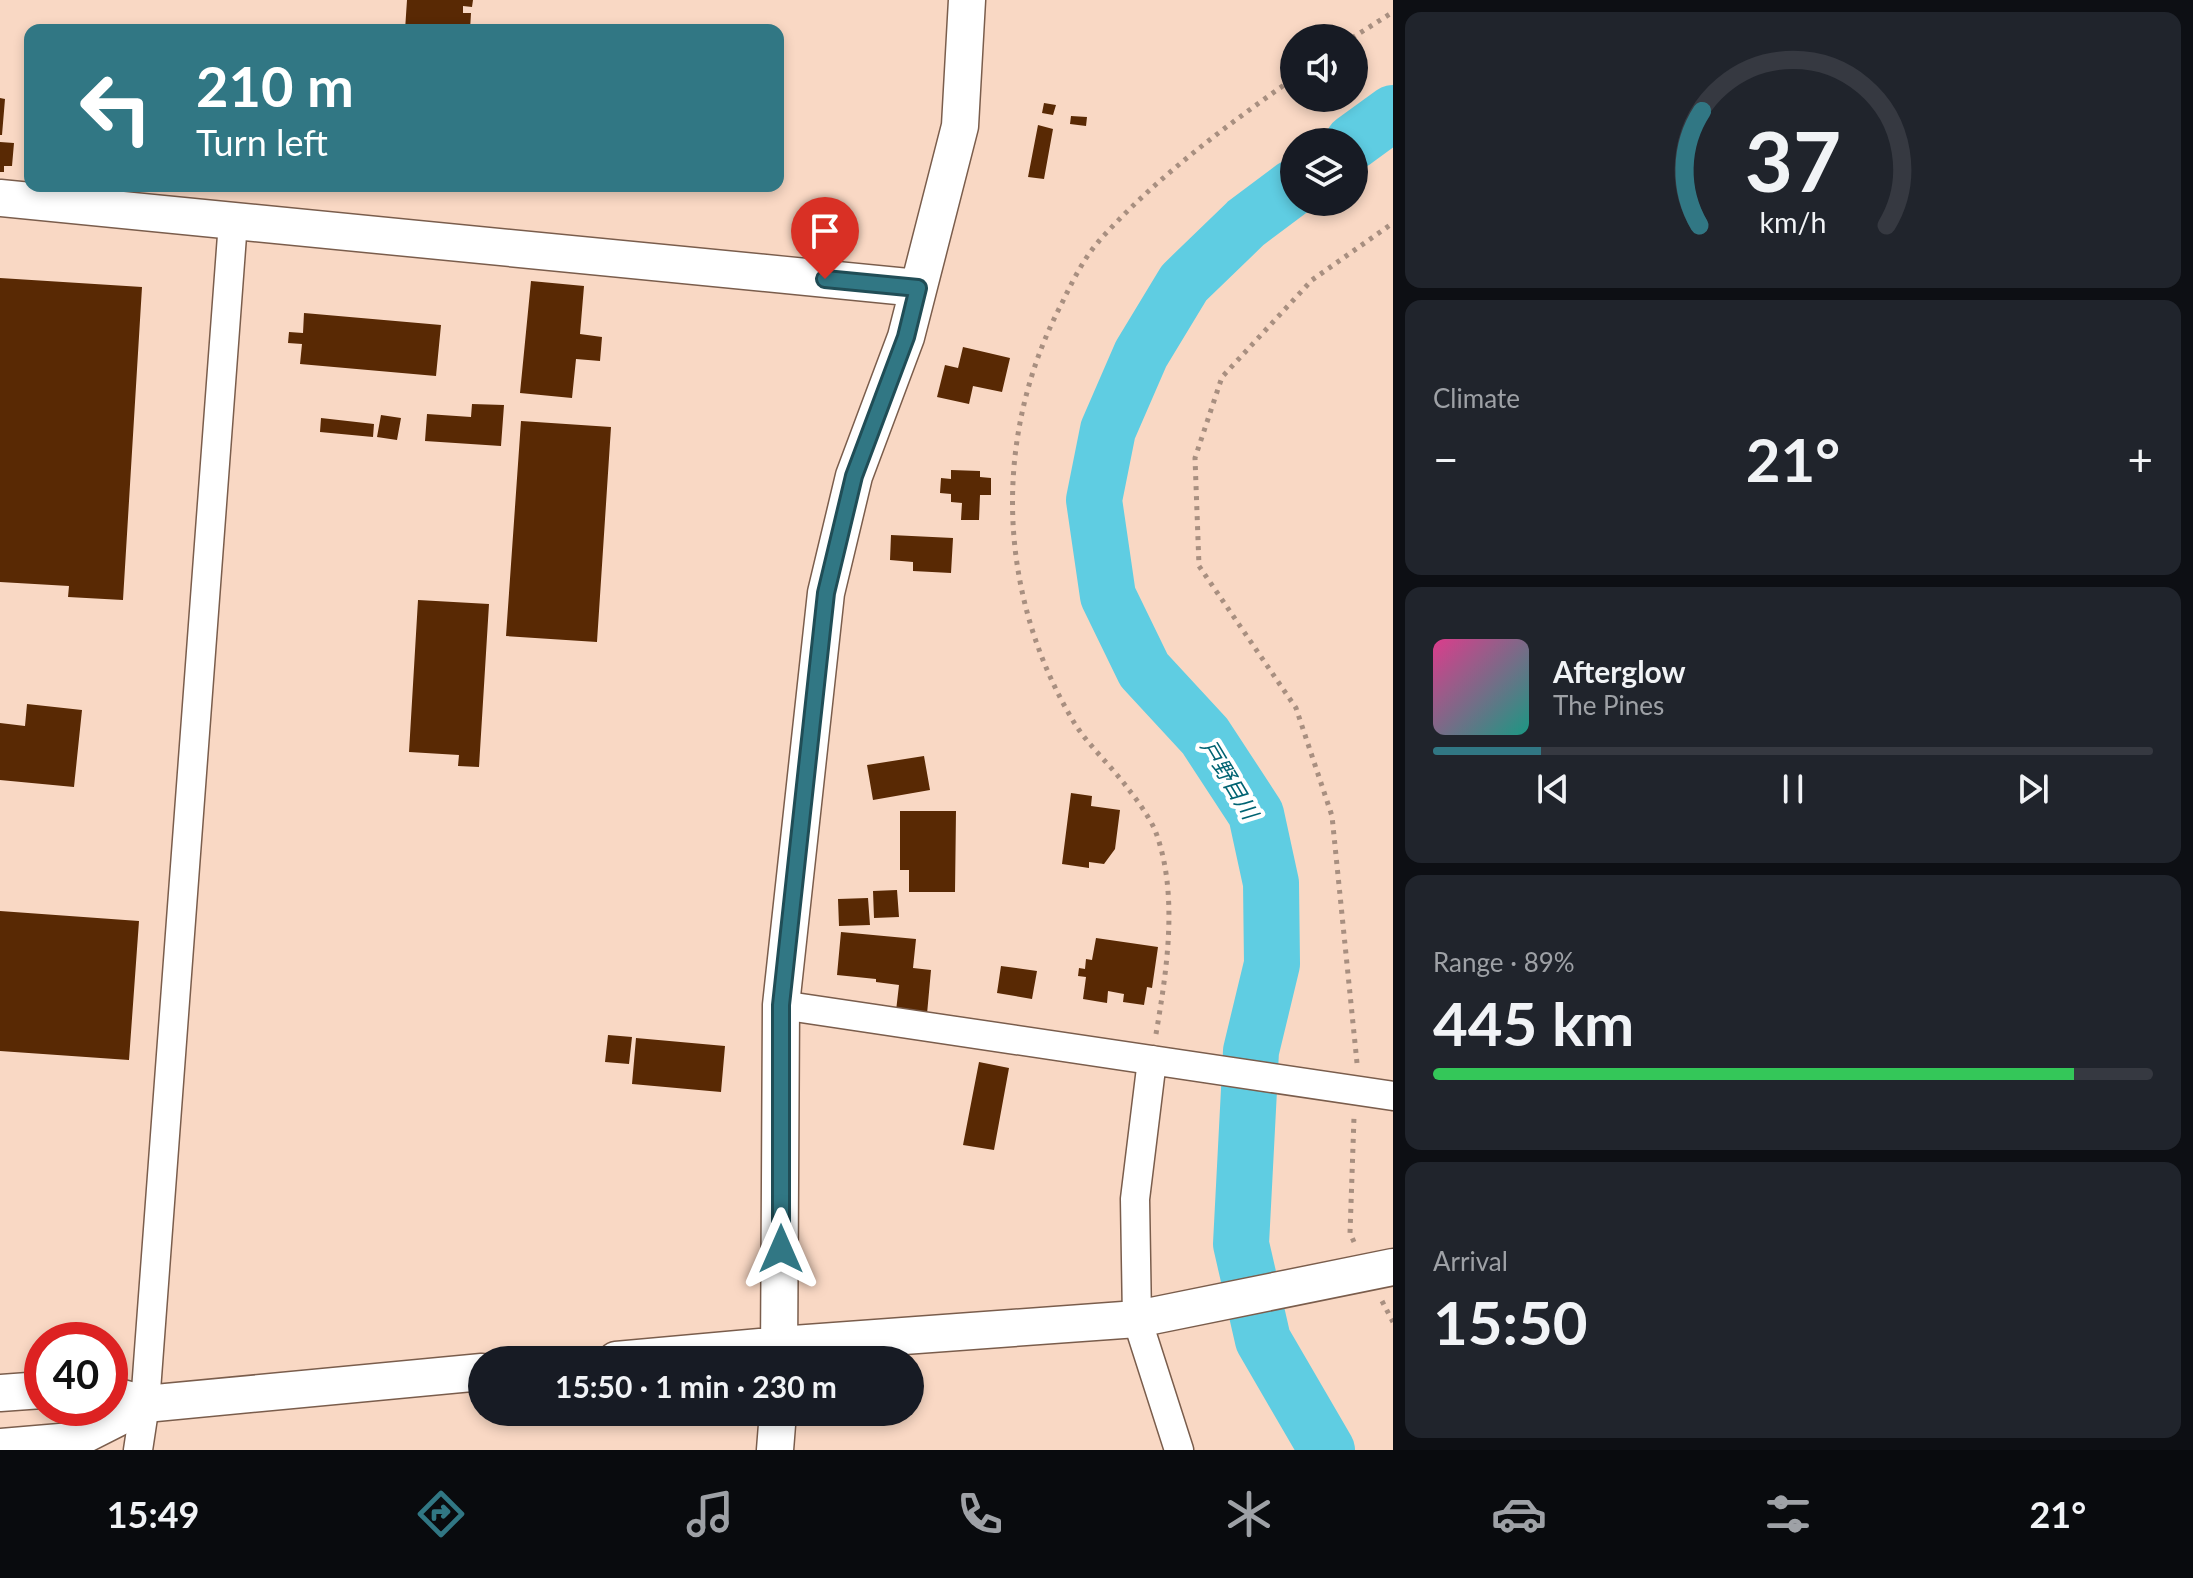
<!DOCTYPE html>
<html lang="en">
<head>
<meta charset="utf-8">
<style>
  body { margin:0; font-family:Lato,"Noto Sans JP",sans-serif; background:#20242c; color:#f1f3f6; height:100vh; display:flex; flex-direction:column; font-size:30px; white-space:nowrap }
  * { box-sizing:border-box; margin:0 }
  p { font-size:26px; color:#9ea1a6 }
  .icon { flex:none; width:44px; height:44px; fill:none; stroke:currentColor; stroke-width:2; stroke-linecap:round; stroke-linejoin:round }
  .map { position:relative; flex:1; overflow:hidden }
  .details { display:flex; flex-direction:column; gap:12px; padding:12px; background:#0d0f14; width:800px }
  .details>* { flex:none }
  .banner { position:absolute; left:24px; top:24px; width:760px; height:168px; border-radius:16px; box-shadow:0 4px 12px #0003; background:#317784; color:#fff; overflow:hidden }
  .buttons { position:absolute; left:1280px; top:24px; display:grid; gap:16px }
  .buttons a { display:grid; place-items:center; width:88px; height:88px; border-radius:50%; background:#171b24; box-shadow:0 4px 12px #0003; font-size:40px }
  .speed { position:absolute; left:24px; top:1322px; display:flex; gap:16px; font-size:40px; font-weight:700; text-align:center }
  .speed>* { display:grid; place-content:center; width:104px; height:104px; border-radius:50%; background:#171b24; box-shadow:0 4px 12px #0003; line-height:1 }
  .speed .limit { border:12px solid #d22; background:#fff; color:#111 }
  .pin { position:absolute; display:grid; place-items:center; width:68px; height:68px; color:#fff; margin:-82px -34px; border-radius:50% 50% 50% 0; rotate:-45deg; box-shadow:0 0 8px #0007 }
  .pin .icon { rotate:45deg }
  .me { position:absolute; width:88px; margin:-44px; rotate:0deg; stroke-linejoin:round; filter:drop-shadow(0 0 6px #0008) }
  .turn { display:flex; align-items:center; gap:28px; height:168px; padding:0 40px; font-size:36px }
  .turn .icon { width:104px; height:104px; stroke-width:2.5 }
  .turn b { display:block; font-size:56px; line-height:68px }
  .big { font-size:60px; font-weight:700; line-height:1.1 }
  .details .widget { flex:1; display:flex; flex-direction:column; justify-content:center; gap:12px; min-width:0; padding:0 28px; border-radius:16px; background:#20242c }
  .details .dial { align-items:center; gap:0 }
  .dial svg { height:208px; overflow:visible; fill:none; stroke:#363941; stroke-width:7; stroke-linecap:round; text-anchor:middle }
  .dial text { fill:#f1f3f6; stroke:none }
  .song { display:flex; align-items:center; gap:24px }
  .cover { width:96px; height:96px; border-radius:12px; background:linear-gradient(135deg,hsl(330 70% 55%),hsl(170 70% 35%)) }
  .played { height:8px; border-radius:4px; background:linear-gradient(90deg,#317784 15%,#363941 15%) }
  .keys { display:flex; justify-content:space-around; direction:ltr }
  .heat { display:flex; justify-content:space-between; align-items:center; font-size:44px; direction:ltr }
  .charge { height:12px; border-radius:6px; background:linear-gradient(90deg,#34c759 89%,#363941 0) }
  .trip { position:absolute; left:468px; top:1346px; width:456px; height:80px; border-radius:40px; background:#171b24; box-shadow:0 4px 12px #0003; font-weight:700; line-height:80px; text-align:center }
  .tabs { display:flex; height:128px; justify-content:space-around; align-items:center; background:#090b0e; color:#9ea1a6 }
  .tabs .icon { width:56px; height:56px }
  .tabs .on { color:#317784 }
  .tabs b { font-size:36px; color:#f1f3f6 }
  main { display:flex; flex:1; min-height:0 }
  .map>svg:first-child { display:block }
</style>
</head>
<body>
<main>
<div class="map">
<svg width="1393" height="1450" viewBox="0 0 1393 1450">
  <rect width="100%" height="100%" fill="#f9d8c4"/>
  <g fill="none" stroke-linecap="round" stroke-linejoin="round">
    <path stroke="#5fcde2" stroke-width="56" d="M 1353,142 L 1393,113
      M 1294,187 L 1246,223 L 1184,283 L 1141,354 L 1108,430 L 1094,500 L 1108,596 L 1144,670 L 1205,736 L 1256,814 L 1271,883 L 1272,964 L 1251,1051 L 1241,1244 L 1263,1340 L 1327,1450"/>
  </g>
  <path fill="#592904" d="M 407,0 L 473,0 L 472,7 L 463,6 L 463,13 L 471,13 L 470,30 L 405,30 Z
    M 0,98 L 5,99 L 2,135 L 0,135 Z
    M 1044,103 L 1056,105 L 1053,115 L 1042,113 Z
    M 1071,116 L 1087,117 L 1086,126 L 1070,124 Z
    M 1038,125 L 1053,129 L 1044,179 L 1028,177 Z
    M 0,142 L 14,143 L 12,166 L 4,166 L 4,172 L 0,172 Z
    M 0,278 L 142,287 L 123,600 L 68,597 L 69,586 L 0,582 Z
    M 531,281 L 584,286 L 580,334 L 602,337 L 600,361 L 576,359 L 572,398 L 520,393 Z
    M 304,313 L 441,325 L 436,376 L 300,364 L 302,344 L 288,343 L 289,332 L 303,333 Z
    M 963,347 L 1010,358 L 1002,392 L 973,386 L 969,404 L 937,397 L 945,365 L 958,368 Z
    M 472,404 L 504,405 L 501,446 L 425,441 L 427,414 L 471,417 Z
    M 381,415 L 401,418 L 397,440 L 377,437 Z
    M 321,418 L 374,424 L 373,437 L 320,432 Z
    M 521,421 L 611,427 L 597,642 L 506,636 Z
    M 951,470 L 980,471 L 980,477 L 991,478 L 991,495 L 980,495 L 979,520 L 961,520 L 962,503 L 951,502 L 951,494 L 940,493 L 941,478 L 951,479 Z
    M 891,535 L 953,538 L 951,573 L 913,571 L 913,562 L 890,560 Z
    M 418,600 L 489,604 L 479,767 L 458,766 L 459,755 L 409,752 Z
    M 27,704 L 82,710 L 74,787 L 0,780 L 0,723 L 25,726 Z
    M 924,756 L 930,790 L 873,800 L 867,765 Z
    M 1071,793 L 1092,796 L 1091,806 L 1120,810 L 1115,849 L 1104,864 L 1089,862 L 1089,868 L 1062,864 Z
    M 900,811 L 956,811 L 955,892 L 909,892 L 909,870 L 900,870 Z
    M 897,890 L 899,917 L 874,918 L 873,891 Z
    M 868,898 L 870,925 L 839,926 L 838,899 Z
    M 0,911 L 139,921 L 129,1060 L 0,1051 Z
    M 841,932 L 916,939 L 913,968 L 931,970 L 927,1014 L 896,1011 L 899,985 L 876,982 L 876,979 L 837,975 Z
    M 1096,938 L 1158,947 L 1152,988 L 1147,987 L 1144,1005 L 1123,1002 L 1124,994 L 1108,991 L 1107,1003 L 1083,999 L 1086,977 L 1078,976 L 1079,968 L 1085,969 L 1086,959 L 1092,960 Z
    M 1001,966 L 1037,971 L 1032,999 L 997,993 Z
    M 608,1035 L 632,1037 L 629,1064 L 605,1062 Z
    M 636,1038 L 725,1046 L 721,1092 L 632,1084 Z
    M 979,1062 L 1009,1068 L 994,1150 L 963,1145 Z"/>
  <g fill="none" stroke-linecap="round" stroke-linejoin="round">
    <g stroke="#7a5d4c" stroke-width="31">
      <path id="minor" d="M 781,1005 L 1393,1096
        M 1152,1060 L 1135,1199 L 1137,1319 L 1179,1450
        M 138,1450 L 145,1404 L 233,222"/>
    </g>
    <g stroke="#7a5d4c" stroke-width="39">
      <path id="tertiary" d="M 0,198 L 918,288
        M 616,1360 L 780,1345 L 1137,1319 L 1393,1267
        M 779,1360 L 781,1005 L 826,593 L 854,476 L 906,337 L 960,126 L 967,0
        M 0,1393 L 42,1390
        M 110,1395 L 145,1404 L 482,1372
        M 0,1447 L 72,1441 L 145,1404
        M 775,1450 L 778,1412"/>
    </g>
    <path stroke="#a88f80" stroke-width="5" stroke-dasharray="4 6" stroke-linecap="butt" d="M 1352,38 L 1393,12
      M 1156,1034 C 1167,969 1179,893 1155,830 C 1149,817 1138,801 1129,790 C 1111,765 1087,745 1072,719 C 996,590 993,434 1062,303 C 1072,282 1084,258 1099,241 C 1155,178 1226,126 1294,78
      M 1357,1063 L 1332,816 L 1296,708 L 1199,566 L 1195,458 L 1222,377 L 1312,280 L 1393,223
      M 1354,1242 L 1350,1233 L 1354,1117
      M 1382,1301 L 1393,1322"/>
    <use href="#minor" stroke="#fff" stroke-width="28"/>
    <use href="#tertiary" stroke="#fff" stroke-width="36"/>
  </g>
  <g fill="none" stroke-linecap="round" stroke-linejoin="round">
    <g stroke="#204d56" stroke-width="20">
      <path id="route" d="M 781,1249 L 781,1005 L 826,593 L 854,476 L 906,337 L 918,288 L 825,279"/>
    </g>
    <use href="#route" stroke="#317784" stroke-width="14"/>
  </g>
  <g text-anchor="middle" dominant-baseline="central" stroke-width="8" stroke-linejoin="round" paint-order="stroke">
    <g font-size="22" font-style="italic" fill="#006372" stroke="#fff">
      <text transform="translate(1230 779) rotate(59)">戸野目川</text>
    </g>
  </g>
</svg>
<div class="buttons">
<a><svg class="icon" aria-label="sound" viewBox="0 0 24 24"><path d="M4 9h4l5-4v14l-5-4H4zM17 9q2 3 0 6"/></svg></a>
<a><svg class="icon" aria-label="layers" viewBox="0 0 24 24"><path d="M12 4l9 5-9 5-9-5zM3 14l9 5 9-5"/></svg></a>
</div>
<div class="speed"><div class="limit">40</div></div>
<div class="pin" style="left:825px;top:279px;background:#d93025"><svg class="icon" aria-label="arrive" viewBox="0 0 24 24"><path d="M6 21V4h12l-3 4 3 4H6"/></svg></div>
<svg class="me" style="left:781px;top:1249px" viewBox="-20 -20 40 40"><path d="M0-17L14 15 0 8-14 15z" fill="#317784" stroke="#fff" stroke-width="4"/></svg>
<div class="trip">15:50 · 1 min · 230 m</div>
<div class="banner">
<div class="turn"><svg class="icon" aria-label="left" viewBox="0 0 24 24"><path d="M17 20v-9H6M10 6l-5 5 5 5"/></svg><div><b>210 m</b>Turn left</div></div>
</div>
</div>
<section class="details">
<div class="widget dial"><svg viewBox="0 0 100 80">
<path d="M14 69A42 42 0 1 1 86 69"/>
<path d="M14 69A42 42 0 0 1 15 25" stroke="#317784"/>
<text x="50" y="56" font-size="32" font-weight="700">37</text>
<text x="50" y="72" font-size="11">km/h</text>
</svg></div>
<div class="widget"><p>Climate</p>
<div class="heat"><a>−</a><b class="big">21°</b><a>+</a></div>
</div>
<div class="widget">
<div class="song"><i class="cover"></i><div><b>Afterglow</b><p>The Pines</p></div></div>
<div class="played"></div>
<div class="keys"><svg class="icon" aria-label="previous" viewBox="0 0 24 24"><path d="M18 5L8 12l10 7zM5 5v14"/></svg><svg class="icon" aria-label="pause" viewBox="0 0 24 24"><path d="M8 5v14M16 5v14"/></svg><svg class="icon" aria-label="next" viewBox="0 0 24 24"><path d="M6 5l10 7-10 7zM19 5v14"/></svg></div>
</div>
<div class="widget"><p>Range · 89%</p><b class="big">445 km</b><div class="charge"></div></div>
<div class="widget"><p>Arrival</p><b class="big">15:50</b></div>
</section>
</main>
<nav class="tabs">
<b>15:49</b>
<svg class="icon on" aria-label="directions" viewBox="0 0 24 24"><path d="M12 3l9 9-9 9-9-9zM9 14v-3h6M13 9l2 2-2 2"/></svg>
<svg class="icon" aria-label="music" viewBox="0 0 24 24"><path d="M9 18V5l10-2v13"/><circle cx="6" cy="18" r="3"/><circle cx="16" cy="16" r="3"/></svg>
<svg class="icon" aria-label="phone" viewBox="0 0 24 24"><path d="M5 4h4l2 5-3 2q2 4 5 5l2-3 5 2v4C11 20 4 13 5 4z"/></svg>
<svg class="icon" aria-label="climate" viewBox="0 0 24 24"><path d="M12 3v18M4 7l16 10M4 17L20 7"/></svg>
<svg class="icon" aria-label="car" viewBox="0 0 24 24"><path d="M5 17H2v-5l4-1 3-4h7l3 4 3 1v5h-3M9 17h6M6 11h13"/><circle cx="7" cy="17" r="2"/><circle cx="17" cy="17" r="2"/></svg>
<svg class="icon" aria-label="filters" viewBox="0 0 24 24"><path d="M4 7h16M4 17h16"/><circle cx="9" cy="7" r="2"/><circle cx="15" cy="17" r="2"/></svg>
<b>21°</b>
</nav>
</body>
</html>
